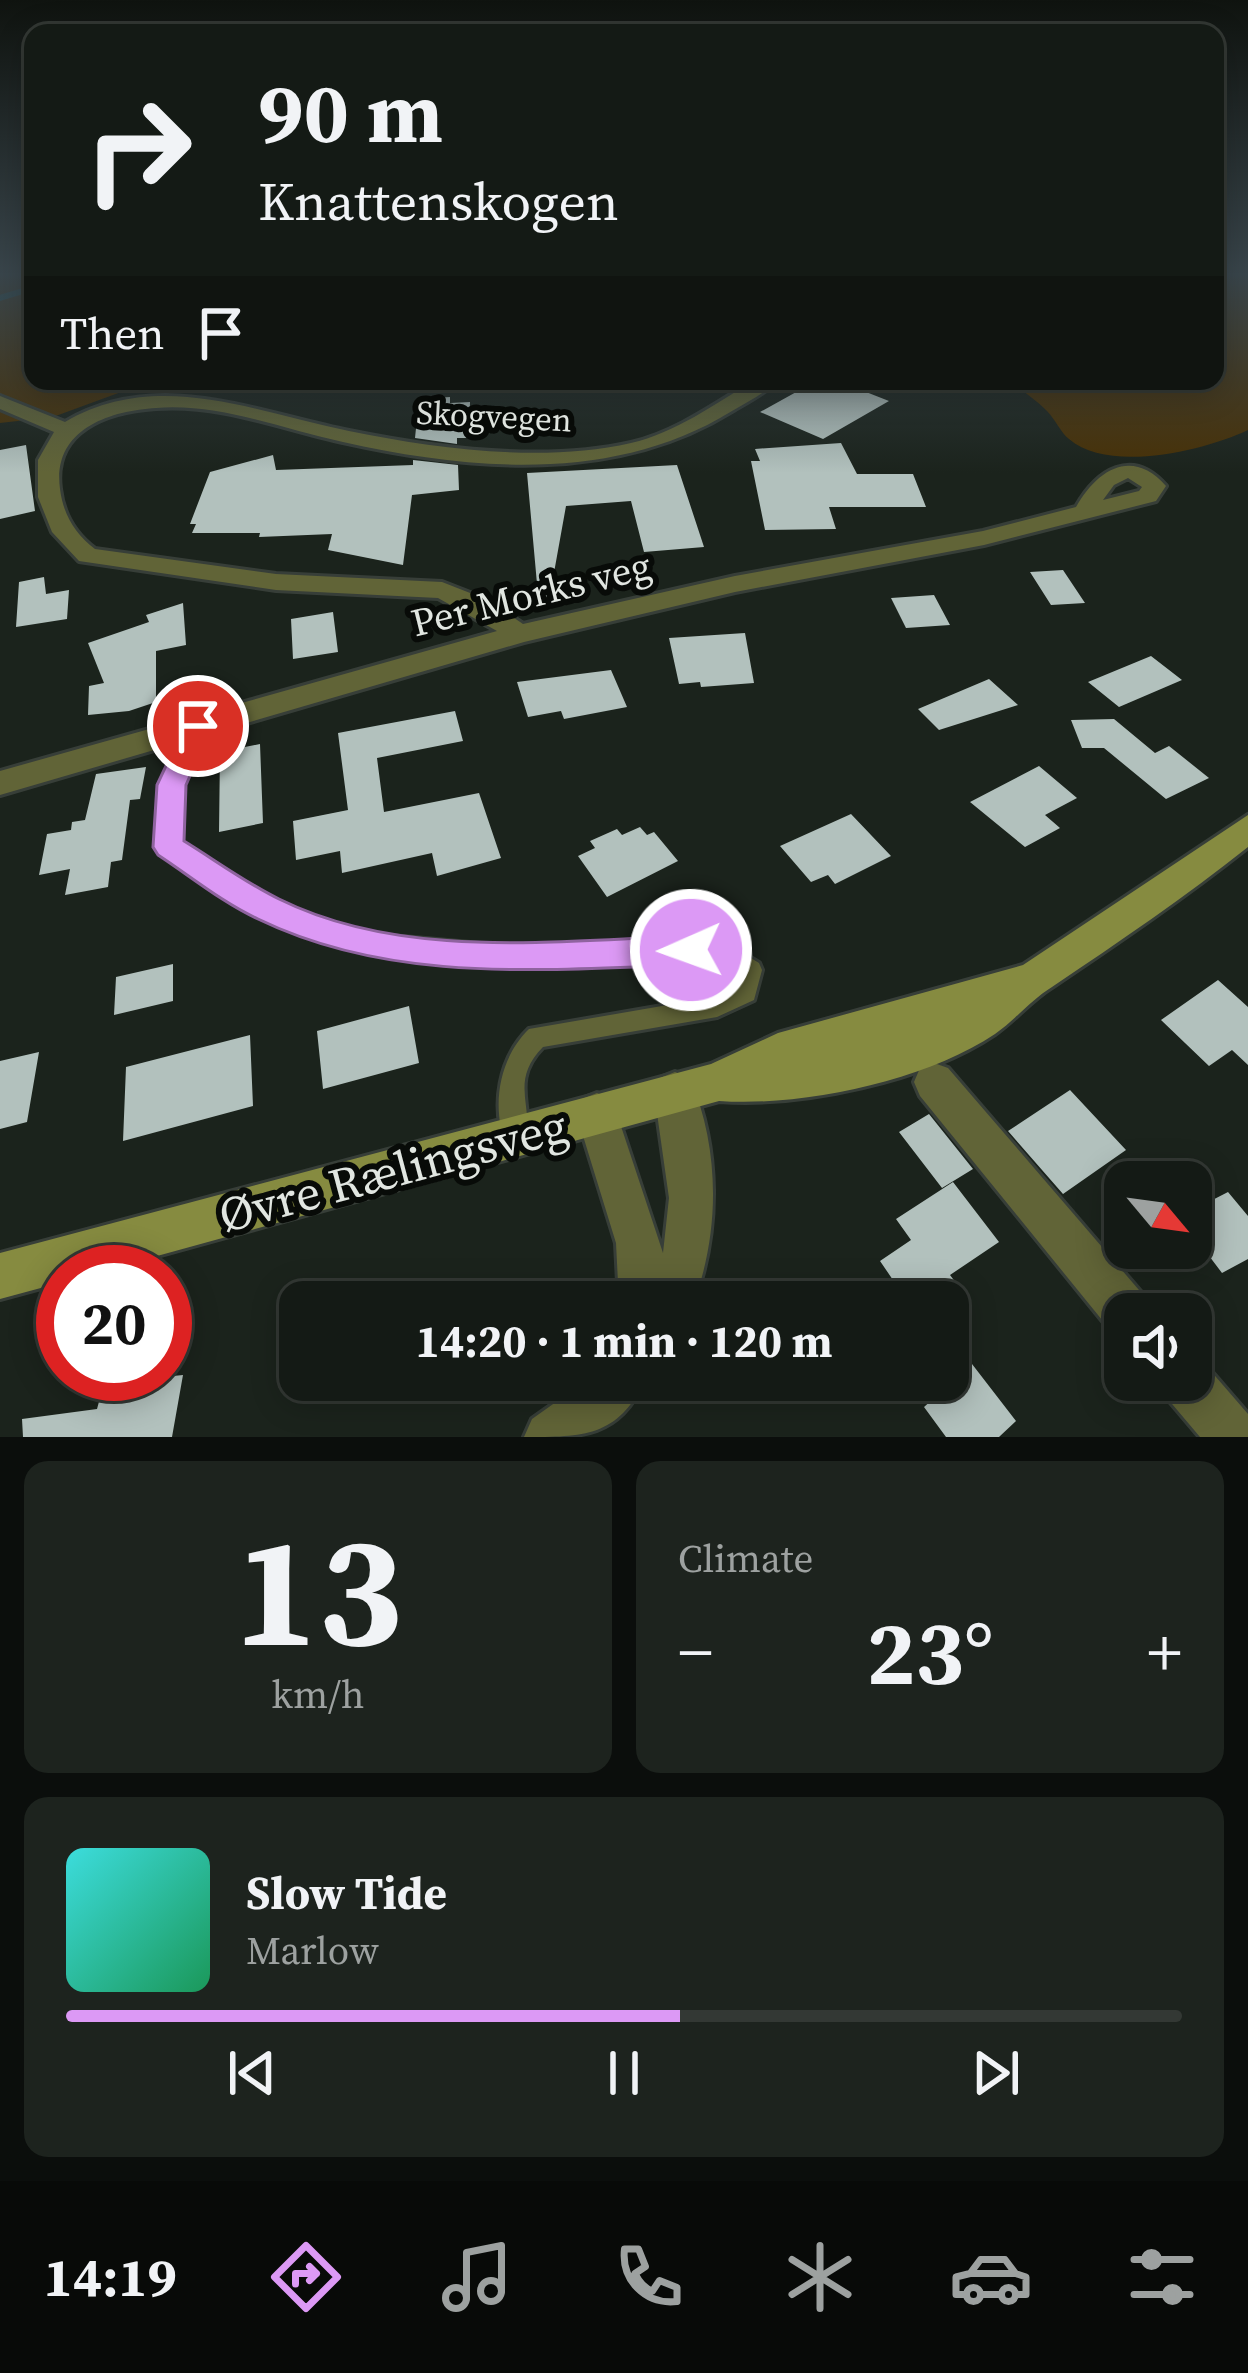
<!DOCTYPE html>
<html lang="en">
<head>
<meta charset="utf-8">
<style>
  body { margin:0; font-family:"Source Serif 4",serif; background:#1d231e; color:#f1f3f6; height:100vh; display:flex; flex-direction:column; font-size:45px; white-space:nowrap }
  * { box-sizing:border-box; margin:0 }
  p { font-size:39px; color:#9da1a0 }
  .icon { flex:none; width:66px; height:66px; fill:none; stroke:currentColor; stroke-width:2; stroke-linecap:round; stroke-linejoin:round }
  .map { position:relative; height:1437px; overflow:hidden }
  .panel { display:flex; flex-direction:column; gap:24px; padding:24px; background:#0b0e0c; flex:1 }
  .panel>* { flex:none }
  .hud { position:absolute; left:24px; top:24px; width:1200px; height:366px; border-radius:24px; box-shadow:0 6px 30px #0003,0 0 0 3px #333834; background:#141a15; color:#f1f3f6; overflow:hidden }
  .needle { width:78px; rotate:119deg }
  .controls { position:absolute; left:1104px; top:1161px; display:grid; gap:24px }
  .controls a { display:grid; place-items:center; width:108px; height:108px; border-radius:24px; background:#141a15; box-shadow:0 6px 30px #0003,0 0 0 3px #333834; font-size:60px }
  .speed { position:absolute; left:36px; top:1245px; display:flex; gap:24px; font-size:60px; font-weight:700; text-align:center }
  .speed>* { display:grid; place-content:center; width:156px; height:156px; border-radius:50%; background:#141a15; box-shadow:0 6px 30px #0003,0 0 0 3px #333834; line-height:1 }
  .speed .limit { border:18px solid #d22; background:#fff; color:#111 }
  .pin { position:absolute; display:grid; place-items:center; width:102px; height:102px; color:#fff; margin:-51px; border:6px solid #fff; border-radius:50%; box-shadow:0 3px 12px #0007 }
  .me { position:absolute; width:132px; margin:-66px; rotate:268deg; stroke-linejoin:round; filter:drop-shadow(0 0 9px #0008) }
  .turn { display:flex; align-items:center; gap:42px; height:252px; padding:0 36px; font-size:54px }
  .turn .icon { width:156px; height:156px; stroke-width:2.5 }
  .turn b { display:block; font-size:84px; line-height:102px }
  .then { display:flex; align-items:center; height:114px; padding:0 36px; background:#0003; gap:24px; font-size:45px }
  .big { font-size:90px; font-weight:700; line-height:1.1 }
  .panel .tile { flex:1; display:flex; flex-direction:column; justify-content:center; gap:18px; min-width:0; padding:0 42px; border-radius:24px; background:#1d231e }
  .panel .dial { align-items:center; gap:0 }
  .dial b { font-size:156px; line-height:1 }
  .song { display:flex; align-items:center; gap:36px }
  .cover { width:144px; height:144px; border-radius:18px; background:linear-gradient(135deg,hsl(180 70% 55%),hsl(150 70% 35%)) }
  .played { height:12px; border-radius:6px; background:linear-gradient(90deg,#dc99f5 55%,#333834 55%) }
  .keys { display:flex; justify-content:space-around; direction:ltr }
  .heat { display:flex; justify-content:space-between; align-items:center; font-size:66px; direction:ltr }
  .panel .tiles { flex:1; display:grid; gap:24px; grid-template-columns:1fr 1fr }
  .tile:last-child { grid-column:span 2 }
  .trip { position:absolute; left:279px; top:1281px; width:690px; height:120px; border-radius:24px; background:#141a15; box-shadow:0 6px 30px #0003,0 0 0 3px #333834; font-weight:700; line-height:120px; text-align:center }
  .tab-bar { display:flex; height:192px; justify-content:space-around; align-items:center; background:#080a08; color:#9da1a0 }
  .tab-bar .icon { width:84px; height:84px }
  .tab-bar .active { color:#dc99f5 }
  .tab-bar b { font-size:54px; color:#f1f3f6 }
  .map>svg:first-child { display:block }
</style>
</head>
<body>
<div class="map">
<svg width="1248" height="1437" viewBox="0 0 1248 1437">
  <rect width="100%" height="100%" fill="#1b231c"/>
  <path fill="#483106" d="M 0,272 L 33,272 L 33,381 L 151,381 L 53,417 L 0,423 Z
    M 1215,272 L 1248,272 L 1248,430 C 1206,450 1109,474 1069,439 C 1061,433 1055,419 1047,411 C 1036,400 1022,391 1011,381 L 1215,381 Z"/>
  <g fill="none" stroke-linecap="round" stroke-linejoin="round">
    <path stroke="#175b68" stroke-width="6" d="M 0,298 L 33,288"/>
  </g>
  <path fill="#b2c1bd" d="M 816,381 L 838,381 L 889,401 L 823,439 L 760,412 Z
    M 450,397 L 450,403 L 470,402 L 469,438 L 457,438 L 457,444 L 415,438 L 419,399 Z
    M 841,443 L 857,474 L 913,474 L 926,507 L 829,507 L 836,529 L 765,530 L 751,461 L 760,461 L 755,449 Z
    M 26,445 L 35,511 L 0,519 L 0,450 Z
    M 273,455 L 276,470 L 413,465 L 413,460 L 458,465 L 459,490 L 412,495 L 403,565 L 328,550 L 332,534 L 259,537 L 260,533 L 192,533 L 196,524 L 190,524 L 210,472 Z
    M 677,465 L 704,547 L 644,552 L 631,501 L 566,506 L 548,606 L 539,606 L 527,473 Z
    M 1063,570 L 1085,603 L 1051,605 L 1030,572 Z
    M 44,577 L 46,594 L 69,590 L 67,619 L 16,627 L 19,582 Z
    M 934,595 L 950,625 L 906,628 L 891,598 Z
    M 183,603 L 186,645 L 156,651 L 156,702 L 129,711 L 88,715 L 89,686 L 104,683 L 88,643 L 149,622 L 146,615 Z
    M 333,612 L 338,652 L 293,659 L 291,619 Z
    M 745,633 L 754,683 L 701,687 L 700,682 L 679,684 L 669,638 Z
    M 1151,656 L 1182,680 L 1119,707 L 1088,682 Z
    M 611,670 L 627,707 L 564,719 L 561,711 L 528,717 L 517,682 Z
    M 989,679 L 1018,705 L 939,730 L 918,709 Z
    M 455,711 L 463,741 L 377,758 L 384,812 L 479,793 L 501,858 L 437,876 L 432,853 L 342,873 L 340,851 L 296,860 L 293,821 L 348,810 L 338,733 Z
    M 1114,719 L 1155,753 L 1169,746 L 1209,778 L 1166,799 L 1104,748 L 1082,748 L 1071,720 Z
    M 260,744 L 263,823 L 219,832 L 220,752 Z
    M 1039,766 L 1077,798 L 1045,815 L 1060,828 L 1025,847 L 970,802 Z
    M 146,767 L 140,799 L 130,800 L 122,860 L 111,862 L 108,887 L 65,895 L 70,869 L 39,875 L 47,834 L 71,830 L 72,822 L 85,820 L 96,774 Z
    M 851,814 L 891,856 L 835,884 L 828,875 L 811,882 L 780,846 Z
    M 640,827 L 647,835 L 654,832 L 678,861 L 607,897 L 578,856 L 595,848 L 590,841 L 617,829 L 622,835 Z
    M 173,964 L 173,1001 L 114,1015 L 116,977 Z
    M 1218,980 L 1248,1007 L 1248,1065 L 1232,1050 L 1209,1066 L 1161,1020 Z
    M 409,1006 L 419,1063 L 323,1089 L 317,1031 Z
    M 250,1035 L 253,1106 L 123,1141 L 126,1067 Z
    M 39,1052 L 27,1122 L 0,1129 L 0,1061 Z
    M 1070,1090 L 1126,1150 L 1063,1194 L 1008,1131 Z
    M 929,1114 L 973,1169 L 942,1188 L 899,1132 Z
    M 953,1182 L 999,1242 L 950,1275 L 970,1302 L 908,1302 L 880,1261 L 911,1240 L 896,1219 Z
    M 1228,1192 L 1248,1216 L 1248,1259 L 1222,1273 L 1191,1232 L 1191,1211 Z
    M 972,1364 L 1016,1421 L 999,1437 L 946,1437 L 924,1407 Z
    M 183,1375 L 172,1437 L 23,1437 L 22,1419 L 97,1409 L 104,1383 Z"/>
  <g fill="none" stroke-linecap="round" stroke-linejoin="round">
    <g stroke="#373e38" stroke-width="6">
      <path id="service" d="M 198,720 L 207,726 L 181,785 L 179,843 L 278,904 L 326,922 L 380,935 L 493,945 L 723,941 L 759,963 L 762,970 L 754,1000 L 717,1017 L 543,1047 C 507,1083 537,1110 524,1145 L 515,1149 L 506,1145 C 491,1106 499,1058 529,1029 L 714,997 L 736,987 L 739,974 L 719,961 C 566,961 408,981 263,917 C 227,900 195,874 162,853 L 159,847 L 161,785 L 189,726 Z"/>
    </g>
    <g stroke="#373e38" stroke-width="6">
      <path id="minor" d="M 753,381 L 777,381 C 765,393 747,402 732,411 C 616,483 473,471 343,442 C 282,429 220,403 156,408 C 108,411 52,430 60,489 C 63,514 75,534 95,549 L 276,574 L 442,582 L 488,600 L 523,624 L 735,576 L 983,531 L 1076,507 C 1097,470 1132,447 1166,486 L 1156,501 L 984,545 L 735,592 L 524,642 L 0,795 L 0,771 L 497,631 L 438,598 L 276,590 L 79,561 L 52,532 L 38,497 L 38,460 L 54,432 L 0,409 L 0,396 L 65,422 C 157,368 255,412 349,431 C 437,449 543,463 631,443 C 675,433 715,404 753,381 ZM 1128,478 L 1142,487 L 1139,491 L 1103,500 L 1114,485 Z
        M 934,1063 L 948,1068 L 1145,1297 L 1152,1314 L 1125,1314 L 1125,1337 L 1111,1331 L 920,1096 L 914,1082 L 920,1068 Z
        M 675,1072 L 690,1078 C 720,1149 720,1230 694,1302 L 619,1302 L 616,1243 L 576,1113 L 582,1099 L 597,1093 L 612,1099 L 663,1253 L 669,1198 L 654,1092 L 660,1078 Z
        M 1191,1358 L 1203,1362 L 1248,1414 L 1248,1437 L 1200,1437 L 1167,1398 L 1160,1380 L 1191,1380 Z
        M 587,1380 L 645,1380 C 618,1437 584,1437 524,1437 L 532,1419 Z"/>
    </g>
    <g stroke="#373e38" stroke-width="6">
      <path id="secondary" d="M 1248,815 L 1248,847 C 1185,897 1119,942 1052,987 C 1031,1000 1015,1020 995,1034 C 925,1081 802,1107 719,1101 L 99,1272 L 63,1272 L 63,1282 L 0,1299 L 0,1253 L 711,1064 L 778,1033 L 1023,965 Z"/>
    </g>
    <use href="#service" fill="#616437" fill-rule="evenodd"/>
    <use href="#minor" fill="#616437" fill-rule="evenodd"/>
    <use href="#secondary" fill="#868b40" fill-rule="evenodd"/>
  </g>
  <linearGradient id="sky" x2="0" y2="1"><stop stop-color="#0f130f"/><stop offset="0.58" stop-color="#39454b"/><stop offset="1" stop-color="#39454b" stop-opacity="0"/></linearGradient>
  <rect width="1248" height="473" fill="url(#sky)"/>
  <path fill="#dc99f5" stroke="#8f639f" stroke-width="3" d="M 198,716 L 212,726 L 186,785 L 184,841 C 215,860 246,883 279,899 C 404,961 557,940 691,936 L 702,940 L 707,950 L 702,961 L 691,965 C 545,969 394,985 258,919 C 223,903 190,876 158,855 L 153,847 L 157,785 L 188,719 Z"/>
  <g text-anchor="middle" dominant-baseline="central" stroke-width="12" stroke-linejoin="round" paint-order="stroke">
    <g font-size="33" fill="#e1e6e1" stroke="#080b08">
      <text transform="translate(494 416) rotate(3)">Skogvegen</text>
    </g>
    <g font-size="39" fill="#e1e6e1" stroke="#080b08">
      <text transform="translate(531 594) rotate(-14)">Per Morks veg</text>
    </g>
    <g font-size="48" fill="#e1e6e1" stroke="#080b08">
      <text transform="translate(393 1170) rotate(-15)">Øvre Rælingsveg</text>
    </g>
  </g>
</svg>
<div class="controls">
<a><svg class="needle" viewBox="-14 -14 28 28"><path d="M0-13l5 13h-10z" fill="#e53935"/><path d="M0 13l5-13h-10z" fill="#9da1a0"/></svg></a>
<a><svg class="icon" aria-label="sound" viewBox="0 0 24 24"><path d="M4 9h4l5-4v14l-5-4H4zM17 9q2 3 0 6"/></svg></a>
</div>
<div class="speed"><div class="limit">20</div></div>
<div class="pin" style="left:198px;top:726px;background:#d93025"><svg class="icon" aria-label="arrive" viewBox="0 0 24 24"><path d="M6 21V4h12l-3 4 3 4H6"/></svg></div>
<svg class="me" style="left:691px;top:950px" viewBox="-20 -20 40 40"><circle r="17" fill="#dc99f5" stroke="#fff" stroke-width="3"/><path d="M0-11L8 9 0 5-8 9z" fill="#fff"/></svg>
<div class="trip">14:20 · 1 min · 120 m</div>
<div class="hud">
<div class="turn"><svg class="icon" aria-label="right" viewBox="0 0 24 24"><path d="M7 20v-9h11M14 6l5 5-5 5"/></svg><div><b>90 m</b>Knattenskogen</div></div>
<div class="then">Then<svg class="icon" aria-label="arrive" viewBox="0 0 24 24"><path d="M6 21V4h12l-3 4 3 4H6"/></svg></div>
</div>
</div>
<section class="panel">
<div class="tiles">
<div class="tile dial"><b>13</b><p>km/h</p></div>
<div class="tile"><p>Climate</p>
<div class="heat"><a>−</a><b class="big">23°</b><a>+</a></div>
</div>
<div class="tile">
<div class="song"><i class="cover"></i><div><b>Slow Tide</b><p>Marlow</p></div></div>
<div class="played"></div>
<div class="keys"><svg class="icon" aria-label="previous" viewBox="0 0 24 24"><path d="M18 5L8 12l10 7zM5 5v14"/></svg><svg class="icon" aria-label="pause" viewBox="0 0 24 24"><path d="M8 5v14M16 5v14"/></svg><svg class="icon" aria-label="next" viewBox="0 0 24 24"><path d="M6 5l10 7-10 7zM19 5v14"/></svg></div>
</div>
</div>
</section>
<nav class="tab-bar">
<b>14:19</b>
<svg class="icon active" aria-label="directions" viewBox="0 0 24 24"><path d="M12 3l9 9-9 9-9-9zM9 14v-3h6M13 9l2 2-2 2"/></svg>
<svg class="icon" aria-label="music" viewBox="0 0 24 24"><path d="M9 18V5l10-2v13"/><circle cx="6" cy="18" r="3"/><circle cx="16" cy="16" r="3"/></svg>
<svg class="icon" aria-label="phone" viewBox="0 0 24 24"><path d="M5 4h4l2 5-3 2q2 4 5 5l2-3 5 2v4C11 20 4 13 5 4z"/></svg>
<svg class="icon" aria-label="climate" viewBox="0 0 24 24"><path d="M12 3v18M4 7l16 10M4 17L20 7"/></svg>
<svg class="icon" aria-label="car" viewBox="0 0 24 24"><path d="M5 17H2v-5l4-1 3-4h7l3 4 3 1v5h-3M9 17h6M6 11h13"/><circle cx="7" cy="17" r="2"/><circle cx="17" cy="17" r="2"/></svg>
<svg class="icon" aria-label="filters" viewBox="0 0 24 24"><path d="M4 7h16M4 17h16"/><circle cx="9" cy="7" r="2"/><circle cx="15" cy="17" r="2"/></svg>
</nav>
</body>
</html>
